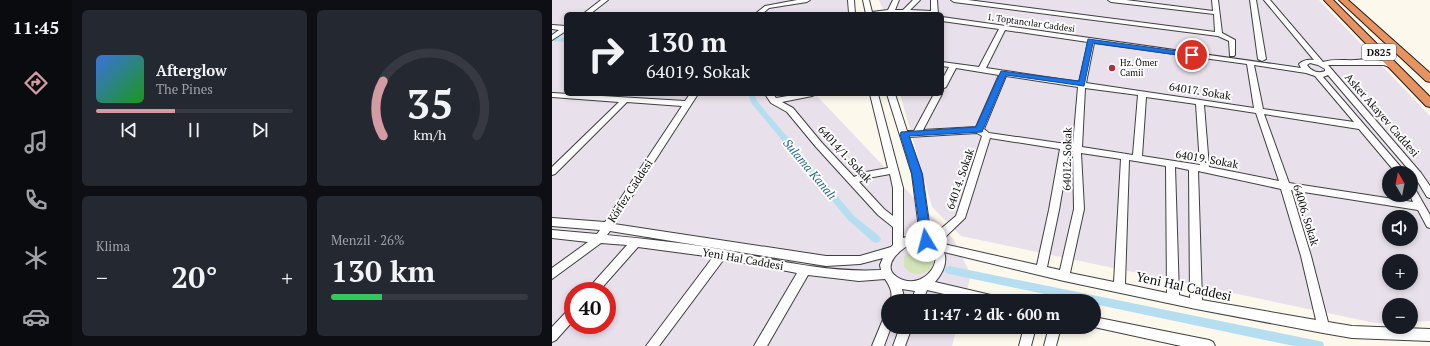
<!DOCTYPE html>
<html lang="tr">
<head>
<meta charset="utf-8">
<style>
  body { margin:0; font-family:"PT Serif",serif; background:#242831; color:#f1f3f6; height:100vh; display:flex; flex-direction:column; font-size:15px; white-space:nowrap }
  * { box-sizing:border-box; margin:0 }
  p { font-size:13px; color:#9ea1a6 }
  .icon { flex:none; width:22px; height:22px; fill:none; stroke:currentColor; stroke-width:2; stroke-linecap:round; stroke-linejoin:round }
  .map { position:relative; flex:1; overflow:hidden }
  .sheet { display:flex; flex-direction:column; gap:10px; padding:10px; background:#0d0f14; width:480px }
  .sheet>* { flex:none }
  .guide { position:absolute; left:12px; top:12px; width:380px; height:84px; border-radius:6px; box-shadow:0 2px 6px #0003; background:#171b24; color:#f1f3f6; overflow:hidden }
  .needle { width:26px; rotate:350deg }
  .fabs { position:absolute; left:830px; top:166px; display:grid; gap:8px }
  .fabs a { display:grid; place-items:center; width:36px; height:36px; border-radius:50%; background:#171b24; box-shadow:0 2px 6px #0003; font-size:20px }
  .speed { position:absolute; left:12px; top:282px; display:flex; gap:8px; font-size:20px; font-weight:700; text-align:center }
  .speed>* { display:grid; place-content:center; width:52px; height:52px; border-radius:50%; background:#171b24; box-shadow:0 2px 6px #0003; line-height:1 }
  .speed .limit { border:6px solid #d22; background:#fff; color:#111 }
  .pin { position:absolute; display:grid; place-items:center; width:34px; height:34px; color:#fff; margin:-17px; border:2px solid #fff; border-radius:50%; box-shadow:0 1px 4px #0007 }
  .me { position:absolute; width:44px; margin:-22px; rotate:352deg; stroke-linejoin:round; filter:drop-shadow(0 0 3px #0008) }
  .turn { display:flex; align-items:center; gap:14px; height:84px; padding:0 16px; font-size:18px }
  .turn .icon { width:52px; height:52px; stroke-width:2.5 }
  .turn b { display:block; font-size:28px; line-height:34px }
  .big { font-size:30px; font-weight:700; line-height:1.1 }
  .sheet .widget { flex:1; display:flex; flex-direction:column; justify-content:center; gap:6px; min-width:0; padding:0 14px; border-radius:6px; background:#242831 }
  .sheet .dial { align-items:center; gap:0 }
  .dial svg { height:104px; overflow:visible; fill:none; stroke:#363941; stroke-width:7; stroke-linecap:round; text-anchor:middle }
  .dial text { fill:#f1f3f6; stroke:none }
  .song { display:flex; align-items:center; gap:12px }
  .cover { width:48px; height:48px; border-radius:6px; background:linear-gradient(135deg,hsl(220 70% 55%),hsl(120 70% 35%)) }
  .played { height:4px; border-radius:2px; background:linear-gradient(90deg,#d39ca5 40%,#363941 40%) }
  .keys { display:flex; justify-content:space-around; direction:ltr }
  .heat { display:flex; justify-content:space-between; align-items:center; font-size:22px; direction:ltr }
  .charge { height:6px; border-radius:3px; background:linear-gradient(90deg,#34c759 26%,#363941 0) }
  .sheet .tiles { flex:1; display:grid; gap:10px; grid-template-columns:repeat(2,1fr) }
  .trip { position:absolute; left:329px; top:294px; width:220px; height:40px; border-radius:20px; background:#171b24; box-shadow:0 2px 6px #0003; font-weight:700; line-height:40px; text-align:center }
  main { display:flex; flex:1; min-height:0 }
  .tabs { display:flex; flex-direction:column; width:72px; justify-content:space-around; align-items:center; background:#090b0e; color:#9ea1a6 }
  .tabs .icon { width:28px; height:28px }
  .tabs .current { color:#d39ca5 }
  .tabs b { font-size:18px; color:#f1f3f6 }
  .map>svg:first-child { display:block }
</style>
</head>
<body>
<main>
<nav class="tabs">
<b>11:45</b>
<svg class="icon current" aria-label="directions" viewBox="0 0 24 24"><path d="M12 3l9 9-9 9-9-9zM9 14v-3h6M13 9l2 2-2 2"/></svg>
<svg class="icon" aria-label="music" viewBox="0 0 24 24"><path d="M9 18V5l10-2v13"/><circle cx="6" cy="18" r="3"/><circle cx="16" cy="16" r="3"/></svg>
<svg class="icon" aria-label="phone" viewBox="0 0 24 24"><path d="M5 4h4l2 5-3 2q2 4 5 5l2-3 5 2v4C11 20 4 13 5 4z"/></svg>
<svg class="icon" aria-label="climate" viewBox="0 0 24 24"><path d="M12 3v18M4 7l16 10M4 17L20 7"/></svg>
<svg class="icon" aria-label="car" viewBox="0 0 24 24"><path d="M5 17H2v-5l4-1 3-4h7l3 4 3 1v5h-3M9 17h6M6 11h13"/><circle cx="7" cy="17" r="2"/><circle cx="17" cy="17" r="2"/></svg>
</nav>
<section class="sheet">
<div class="tiles">
<div class="widget">
<div class="song"><i class="cover"></i><div><b>Afterglow</b><p>The Pines</p></div></div>
<div class="played"></div>
<div class="keys"><svg class="icon" aria-label="previous" viewBox="0 0 24 24"><path d="M18 5L8 12l10 7zM5 5v14"/></svg><svg class="icon" aria-label="pause" viewBox="0 0 24 24"><path d="M8 5v14M16 5v14"/></svg><svg class="icon" aria-label="next" viewBox="0 0 24 24"><path d="M6 5l10 7-10 7zM19 5v14"/></svg></div>
</div>
<div class="widget dial"><svg viewBox="0 0 100 80">
<path d="M14 69A42 42 0 1 1 86 69"/>
<path d="M14 69A42 42 0 0 1 14 27" stroke="#d39ca5"/>
<text x="50" y="56" font-size="32" font-weight="700">35</text>
<text x="50" y="72" font-size="11">km/h</text>
</svg></div>
<div class="widget"><p>Klima</p>
<div class="heat"><a>−</a><b class="big">20°</b><a>+</a></div>
</div>
<div class="widget"><p>Menzil · 26%</p><b class="big">130 km</b><div class="charge"></div></div>
</div>
</section>
<div class="map">
<svg width="878" height="346" viewBox="0 0 878 346">
  <rect width="100%" height="100%" fill="#fdf8ec"/>
  <path fill="#e8e0ea" fill-rule="evenodd" d="M 0,0 L 295,0 L 295,14 L 14,14 L 14,94 L 263,94 L 402,240 L 419,275 L 412,301 L 336,301 L 336,327 L 405,327 L 400,346 L 0,346 ZM 21,291 L 55,291 L 55,325 L 21,325 Z
    M 327,0 L 767,0 L 878,116 L 878,321 L 859,322 L 859,305 L 837,305 L 837,323 L 823,323 L 409,236 L 380,207 L 348,94 L 390,94 L 390,14 L 333,14 ZM 837,173 L 859,173 L 859,195 L 837,195 ZM 837,217 L 859,217 L 859,239 L 837,239 ZM 837,261 L 859,261 L 859,283 L 837,283 Z"/>
  <path fill="#d3e4b9" d="M 370,248 L 375,249 L 381,255 C 386,273 361,281 352,266 L 352,257 L 360,250 Z"/>
  <g fill="none" stroke-linecap="round" stroke-linejoin="round">
    <path fill="#b5dff0" fill-rule="evenodd" d="M 0,37 L 14,38 L 14,42 L 0,41 Z
      M 196,94 L 202,94 L 205,101 L 302,216 L 327,236 L 329,239 L 327,242 L 324,243 L 321,242 L 296,220 L 200,104 Z
      M 397,266 L 767,341 L 771,342 L 772,346 L 742,346 L 542,304 L 542,301 L 526,301 L 397,274 L 394,273 L 392,270 L 394,267 Z"/>
    <g stroke="#3f3f3f" stroke-width="2">
      <path id="minor" d="M 49,0 L 56,0 L 38,14 L 31,14 Z
        M 245,0 L 258,0 L 255,2 L 217,8 L 210,14 L 203,14 L 213,6 Z
        M 296,0 L 302,0 L 303,14 L 297,14 Z
        M 311,0 L 317,0 L 320,12 L 336,10 L 341,0 L 347,0 L 343,10 L 351,10 L 361,0 L 368,0 L 358,10 L 379,11 L 379,0 L 385,0 L 386,14 L 314,14 Z
        M 399,0 L 416,0 L 663,32 L 662,14 L 559,2 L 556,0 L 574,0 L 661,11 L 660,0 L 666,0 L 670,33 L 683,40 L 683,55 L 682,56 L 678,56 L 677,41 L 666,36 L 402,2 Z
        M 698,0 L 704,0 L 714,59 L 710,61 L 706,59 Z
        M 712,0 L 718,0 L 771,62 C 787,57 805,64 821,56 L 821,49 L 824,47 L 827,49 L 827,57 L 823,60 L 836,61 L 846,67 L 842,69 L 832,65 L 776,65 L 869,173 L 878,186 L 878,198 L 875,197 L 863,177 L 776,75 L 771,77 L 854,173 L 844,173 L 807,129 L 712,114 L 737,183 L 861,202 L 858,195 L 859,195 L 859,186 L 862,187 L 878,215 L 878,228 L 875,227 L 866,210 L 739,190 L 759,256 L 776,322 L 800,326 L 878,329 L 878,341 L 800,338 L 771,333 L 644,309 L 512,281 L 392,252 C 396,263 390,274 383,282 L 443,296 L 447,297 L 449,301 L 422,301 L 375,290 L 371,301 L 359,301 L 363,291 L 350,289 L 352,297 L 350,301 L 338,301 C 342,293 337,285 333,279 L 307,281 L 256,275 L 215,346 L 202,346 L 245,273 L 172,259 L 107,346 L 94,346 L 161,257 L 86,247 L 47,291 L 34,291 L 75,245 L 49,243 L 0,279 L 0,268 L 36,242 L 0,238 L 0,230 L 45,234 L 48,230 L 0,226 L 0,218 L 53,222 L 130,106 L 75,102 L 3,174 L 0,175 L 0,167 L 67,102 L 0,97 L 0,93 L 133,101 L 138,94 L 146,94 L 62,224 L 274,256 L 308,256 L 339,247 L 341,245 L 341,227 L 326,215 L 264,147 L 235,112 L 219,103 L 213,94 L 221,94 L 224,98 L 247,94 L 264,94 L 260,96 L 230,102 L 241,108 L 270,143 L 302,177 L 314,172 L 336,168 L 318,94 L 326,94 L 351,188 L 351,238 L 361,235 L 368,236 L 360,174 L 335,94 L 343,94 L 355,131 L 362,131 L 382,94 L 390,94 L 371,130 L 424,127 L 447,75 L 404,68 L 394,87 L 390,89 L 390,80 L 397,67 L 390,66 L 390,62 L 427,67 L 447,29 L 390,21 L 390,17 L 749,68 L 747,64 C 751,60 756,59 762,60 ZM 453,30 L 536,42 L 527,82 L 434,68 ZM 542,43 L 695,64 L 702,108 L 534,83 ZM 758,63 L 766,65 L 773,69 L 773,71 C 766,74 759,71 755,65 ZM 702,65 L 754,73 L 763,76 L 802,122 L 711,109 ZM 454,76 L 526,87 L 521,145 L 437,133 L 432,129 ZM 533,88 L 586,95 L 581,155 L 530,147 ZM 594,97 L 644,104 L 648,165 L 590,156 ZM 652,105 L 704,113 L 727,181 L 657,167 ZM 425,133 L 430,136 L 404,216 L 379,237 L 370,174 L 357,137 ZM 438,138 L 508,149 L 497,210 L 485,265 L 387,243 L 413,218 ZM 517,151 L 521,151 L 522,209 L 508,270 L 495,267 L 507,210 ZM 529,153 L 569,159 L 562,282 L 518,273 L 532,209 ZM 577,160 L 614,166 L 615,293 L 573,284 ZM 623,167 L 637,170 L 638,298 L 627,295 ZM 646,171 L 729,189 L 749,256 L 764,320 L 650,300 ZM 338,174 L 341,188 L 341,216 L 332,209 L 307,182 L 316,178 ZM 58,231 L 274,266 L 308,264 L 331,258 L 328,265 L 329,270 C 276,273 224,260 173,250 C 134,243 94,239 55,235 ZM 361,243 C 365,244 370,244 374,245 C 398,255 372,294 345,277 C 328,266 349,248 361,243 Z
        M 0,25 L 14,26 L 14,31 L 0,40 L 0,35 L 7,30 L 0,29 Z
        M 21,308 L 21,321 L 4,340 L 0,342 L 0,327 L 17,309 Z
        M 336,316 L 336,327 L 339,327 L 332,346 L 320,346 L 332,317 Z
        M 542,317 L 657,340 L 661,342 L 663,346 L 629,346 L 542,327 L 541,327 L 542,327 Z
        M 348,327 L 360,327 L 353,346 L 341,346 Z
        M 472,327 L 484,327 L 479,346 L 467,346 Z
        M 497,327 L 509,327 L 504,346 L 492,346 Z"/>
    </g>
    <g stroke="#1d1d1d" stroke-width="2">
      <path id="highway" d="M 772,0 L 781,0 L 878,97 L 878,107 L 874,106 Z
        M 787,0 L 796,0 L 878,73 L 878,82 L 874,81 Z"/>
    </g>
    <use href="#minor" fill="#fff" fill-rule="evenodd"/>
    <use href="#highway" fill="#e79261" fill-rule="evenodd"/>
  </g>
  <path fill="#1a73e8" stroke="#114b97" d="M 536,39 L 640,53 L 644,55 L 640,57 L 541,43 L 532,86 L 454,75 L 430,132 L 357,136 L 370,174 L 379,241 L 378,244 L 374,245 L 370,244 L 360,174 L 348,134 L 349,132 L 424,127 L 449,71 L 527,81 Z"/>
  <circle fill="#ae3142" stroke="#fff" stroke-width="1.5" cx="560" cy="68" r="4"/>
  <g text-anchor="middle" dominant-baseline="central" stroke-width="4" stroke-linejoin="round" paint-order="stroke">
    <g font-size="9" fill="#0c0c0c" stroke="#fff">
      <text transform="translate(479 23) rotate(8)">1. Toptancılar Caddesi</text>
    </g>
    <g font-size="9" fill="#0c0c0c" stroke="#fff" text-anchor="start">
      <text x="568" y="63">Hz. Ömer<tspan x="568" dy="10">Camii</tspan></text>
    </g>
    <rect fill="#fff" stroke="#555" stroke-width="1" x="810" y="44" width="34" height="16" rx="3"/>
    <g font-size="10" font-weight="bold" fill="#0c0c0c">
      <text x="827" y="52">D825</text>
    </g>
    <g font-size="11" fill="#0c0c0c" stroke="#fff">
      <text transform="translate(648 91) rotate(9)">64017. Sokak</text>
      <text transform="translate(830 115) rotate(49)">Asker Akayev Caddesi</text>
      <text transform="translate(293 154) rotate(47)">64014/1. Sokak</text>
      <text transform="translate(515 159) rotate(-89)">64012. Sokak</text>
      <text transform="translate(655 159) rotate(10)">64019. Sokak</text>
      <text transform="translate(408 179) rotate(-71)">64014. Sokak</text>
      <text transform="translate(78 191) rotate(-57)">Körfez Caddesi</text>
      <text transform="translate(754 215) rotate(73)">64006. Sokak</text>
      <text transform="translate(191 259) rotate(10)">Yeni Hal Caddesi</text>
    </g>
    <g font-size="12" font-style="italic" fill="#216a91" stroke="#fff">
      <text transform="translate(258 169) rotate(50)">Sulama Kanalı</text>
    </g>
    <g font-size="13" fill="#0c0c0c" stroke="#fff">
      <text transform="translate(632 286) rotate(12)">Yeni Hal Caddesi</text>
    </g>
  </g>
</svg>
<div class="fabs">
<a><svg class="needle" viewBox="-14 -14 28 28"><path d="M0-13l5 13h-10z" fill="#e53935"/><path d="M0 13l5-13h-10z" fill="#9ea1a6"/></svg></a>
<a><svg class="icon" aria-label="sound" viewBox="0 0 24 24"><path d="M4 9h4l5-4v14l-5-4H4zM17 9q2 3 0 6"/></svg></a>
<a>+</a>
<a>−</a>
</div>
<div class="speed"><div class="limit">40</div></div>
<div class="pin" style="left:640px;top:55px;background:#d93025"><svg class="icon" aria-label="arrive" viewBox="0 0 24 24"><path d="M6 21V4h12l-3 4 3 4H6"/></svg></div>
<svg class="me" style="left:374px;top:241px" viewBox="-20 -20 40 40"><circle r="19" fill="#fff"/><path d="M0-13L10 11 0 6-10 11z" fill="#1a73e8"/></svg>
<div class="trip">11:47 · 2 dk · 600 m</div>
<div class="guide">
<div class="turn"><svg class="icon" aria-label="right" viewBox="0 0 24 24"><path d="M7 20v-9h11M14 6l5 5-5 5"/></svg><div><b>130 m</b>64019. Sokak</div></div>
</div>
</div>
</main>
</body>
</html>
